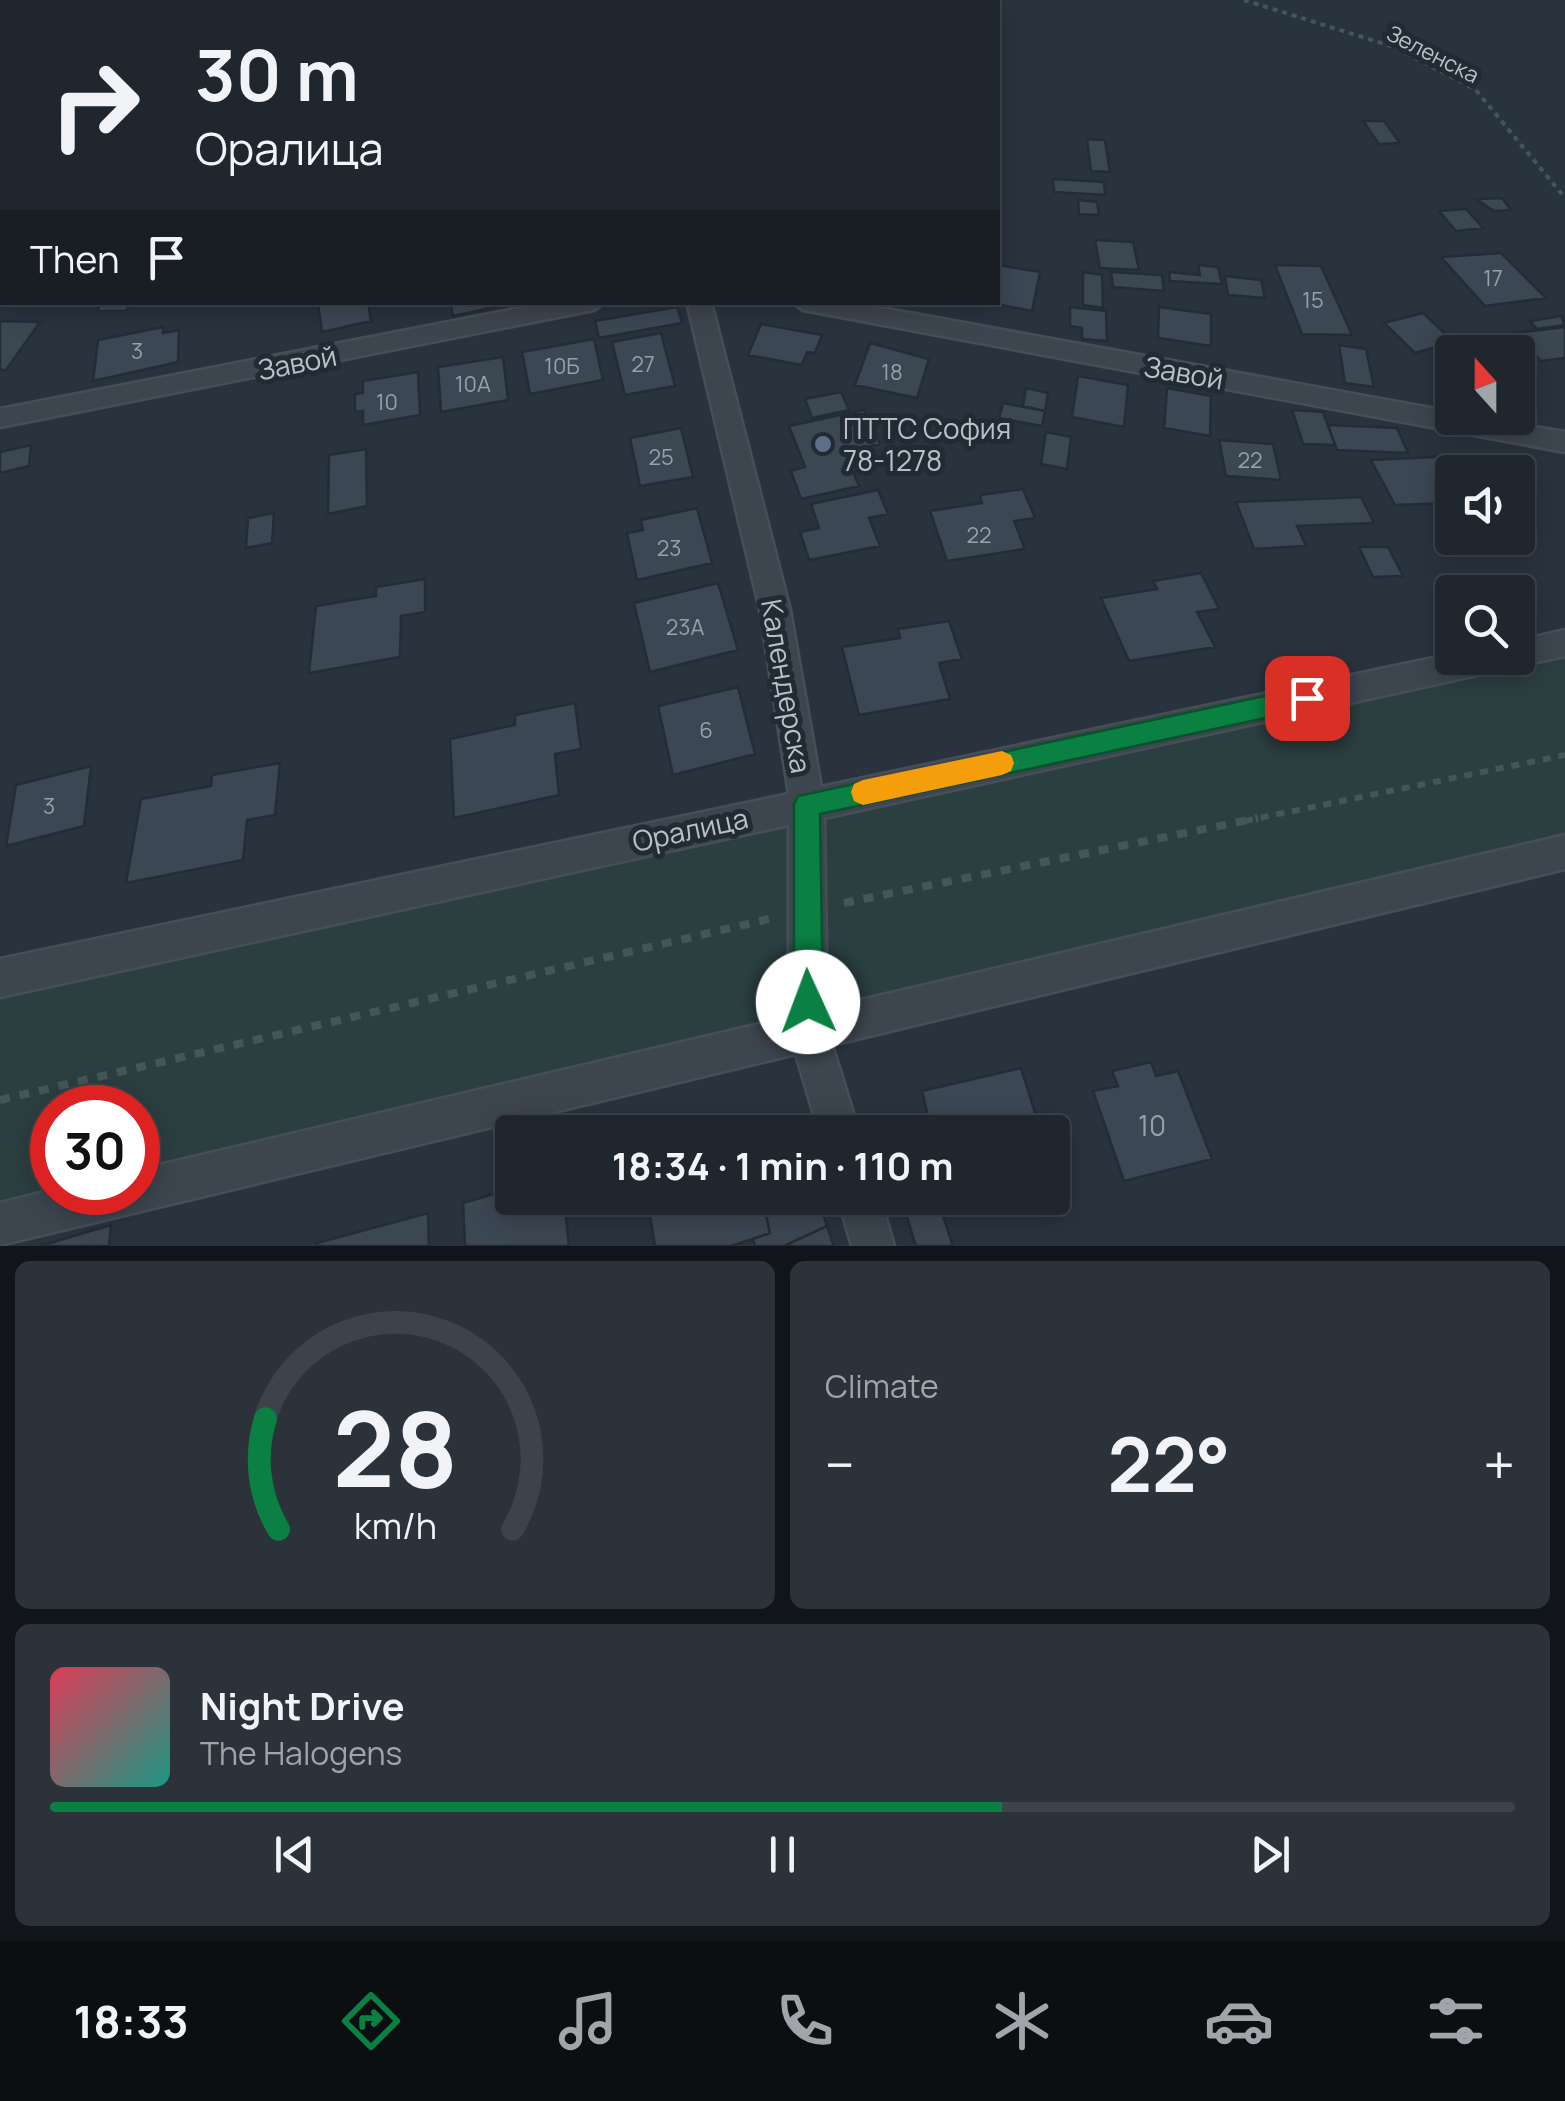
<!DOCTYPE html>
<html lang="en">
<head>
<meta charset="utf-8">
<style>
  body { margin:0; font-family:Manrope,sans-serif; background:#2c323a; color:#f1f3f6; height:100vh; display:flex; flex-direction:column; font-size:38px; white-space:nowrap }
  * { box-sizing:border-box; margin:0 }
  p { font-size:32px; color:#a1a5aa }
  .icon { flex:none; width:55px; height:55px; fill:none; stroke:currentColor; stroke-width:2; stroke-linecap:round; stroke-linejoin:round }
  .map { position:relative; height:1246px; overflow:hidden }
  .drawer { display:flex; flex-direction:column; gap:15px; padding:15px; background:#111519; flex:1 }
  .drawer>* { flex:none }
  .top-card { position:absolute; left:0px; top:0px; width:1000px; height:305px; box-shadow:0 5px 25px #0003,0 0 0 2px #3c434a; background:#1f262e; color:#f1f3f6; overflow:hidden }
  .needle { width:65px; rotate:339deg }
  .fabs { position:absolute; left:1435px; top:335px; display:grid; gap:20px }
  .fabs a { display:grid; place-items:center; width:100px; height:100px; border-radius:10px; background:#1f262e; box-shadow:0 5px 25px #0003,0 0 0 2px #3c434a; font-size:50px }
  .speed { position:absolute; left:30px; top:1085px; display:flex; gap:20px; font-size:50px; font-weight:700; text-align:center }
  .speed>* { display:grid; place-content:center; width:130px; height:130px; border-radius:50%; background:#1f262e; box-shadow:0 5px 25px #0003,0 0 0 2px #3c434a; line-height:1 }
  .speed .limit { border:15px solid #d22; background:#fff; color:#111 }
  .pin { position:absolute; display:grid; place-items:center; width:85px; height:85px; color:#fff; margin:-42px; border-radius:20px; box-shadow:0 5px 15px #0006 }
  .me { position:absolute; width:110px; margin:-55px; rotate:358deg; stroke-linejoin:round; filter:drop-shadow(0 0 8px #0008) }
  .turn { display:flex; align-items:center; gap:35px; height:210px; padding:0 30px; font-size:45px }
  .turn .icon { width:130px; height:130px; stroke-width:2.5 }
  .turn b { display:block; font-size:70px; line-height:85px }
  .then { display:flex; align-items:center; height:95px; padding:0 30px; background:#0003; gap:20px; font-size:38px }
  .big { font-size:75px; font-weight:700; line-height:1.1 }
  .drawer .tile { flex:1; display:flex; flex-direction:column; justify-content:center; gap:15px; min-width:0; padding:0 35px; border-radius:15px; background:#2c323a }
  .drawer .dial { align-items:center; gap:0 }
  .dial svg { height:260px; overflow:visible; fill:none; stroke:#3c434a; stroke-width:7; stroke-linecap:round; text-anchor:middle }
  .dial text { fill:#f1f3f6; stroke:none }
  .song { display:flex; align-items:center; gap:30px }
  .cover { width:120px; height:120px; border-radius:15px; background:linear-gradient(135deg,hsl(350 70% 55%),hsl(170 70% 35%)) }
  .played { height:10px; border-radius:5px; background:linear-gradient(90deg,#0b8043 65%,#3c434a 65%) }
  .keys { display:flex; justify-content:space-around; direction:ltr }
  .heat { display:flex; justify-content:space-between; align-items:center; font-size:55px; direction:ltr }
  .drawer .tiles { flex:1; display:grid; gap:15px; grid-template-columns:1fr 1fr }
  .tile:last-child { grid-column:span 2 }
  .trip { position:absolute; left:495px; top:1115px; width:575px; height:100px; border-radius:10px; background:#1f262e; box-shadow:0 5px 25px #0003,0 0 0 2px #3c434a; font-weight:700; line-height:100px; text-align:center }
  .menu { display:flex; height:160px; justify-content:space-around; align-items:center; background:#0c0f12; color:#a1a5aa }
  .menu .icon { width:70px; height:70px }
  .menu .current { color:#0b8043 }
  .menu b { font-size:45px; color:#f1f3f6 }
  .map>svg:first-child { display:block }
</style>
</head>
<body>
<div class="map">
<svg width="1565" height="1246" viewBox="0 0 1565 1246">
  <rect width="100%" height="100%" fill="#29333e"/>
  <path fill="#2b3e40" d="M 1565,643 L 1565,852 L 138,1191 L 138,1108 L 52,1108 L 52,1192 L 0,1224 L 0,978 L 1499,658 L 1518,658 L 1518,654 Z"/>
  <path fill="#3c4754" stroke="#242c36" stroke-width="2.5" d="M 1363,121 L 1384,121 L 1400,143 L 1379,144 Z
    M 1087,139 L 1105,140 L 1110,172 L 1091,171 Z
    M 1053,179 L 1104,182 L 1105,195 L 1054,192 Z
    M 1502,198 L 1511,210 L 1494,211 L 1476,199 Z
    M 1078,200 L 1097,202 L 1099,215 L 1079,214 Z
    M 1466,209 L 1483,228 L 1456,231 L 1439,211 Z
    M 1095,240 L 1133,242 L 1139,270 L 1100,268 Z
    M 1501,253 L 1546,298 L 1485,306 L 1441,257 Z
    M 998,265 L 1040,272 L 1032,311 L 986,302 L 998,302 Z
    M 1198,265 L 1218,267 L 1222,284 L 1170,281 L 1169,272 L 1200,275 Z
    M 1275,265 L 1321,266 L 1352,335 L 1302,334 Z
    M 1083,272 L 1102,275 L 1103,308 L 1083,305 Z
    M 1111,272 L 1162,275 L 1164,291 L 1113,287 Z
    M 1225,276 L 1261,280 L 1265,298 L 1228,295 Z
    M 102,302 L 131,302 L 126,311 L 97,311 Z
    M 368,302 L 371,321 L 322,332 L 318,303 Z
    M 450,302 L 498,302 L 499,306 L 453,316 Z
    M 677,307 L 682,323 L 599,338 L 595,321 Z
    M 1070,307 L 1106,311 L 1107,341 L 1082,339 L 1082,328 L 1070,326 Z
    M 1159,307 L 1211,314 L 1211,346 L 1158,338 Z
    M 1423,313 L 1454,342 L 1415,353 L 1384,323 Z
    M 1561,316 L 1565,325 L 1537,329 L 1530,321 Z
    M 0,321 L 40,322 L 6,370 L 0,370 Z
    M 761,324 L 822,335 L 815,353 L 807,352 L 802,365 L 748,355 Z
    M 163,327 L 163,333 L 179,330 L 178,362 L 93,381 L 98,340 Z
    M 1565,327 L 1565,358 L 1541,361 L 1515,333 Z
    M 661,333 L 675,386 L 625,395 L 612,342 Z
    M 594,339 L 603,380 L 530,394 L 522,352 Z
    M 870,343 L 929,359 L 917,398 L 855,385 Z
    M 1339,345 L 1366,349 L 1374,387 L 1345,383 Z
    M 503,357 L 508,400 L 441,412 L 438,367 Z
    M 418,372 L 420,415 L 363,425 L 363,411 L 355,412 L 355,394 L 363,393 L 363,381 Z
    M 1078,376 L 1128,385 L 1124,427 L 1072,417 Z
    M 1026,388 L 1048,393 L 1045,411 L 1023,406 Z
    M 1167,388 L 1211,396 L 1210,436 L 1164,428 Z
    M 841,392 L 849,410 L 812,418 L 805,399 Z
    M 1003,403 L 1045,411 L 1042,426 L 999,418 Z
    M 864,410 L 880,444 L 862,448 L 871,467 L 853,472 L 859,486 L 801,499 L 791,471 L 805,467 L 789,426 Z
    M 1292,410 L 1323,412 L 1335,445 L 1303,444 Z
    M 1328,425 L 1397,428 L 1408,453 L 1337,450 Z
    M 681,428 L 693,477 L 640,486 L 630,438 Z
    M 1046,432 L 1071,437 L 1067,469 L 1041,464 Z
    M 1219,440 L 1273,444 L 1281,480 L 1226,476 Z
    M 31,445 L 29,466 L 0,473 L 0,452 Z
    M 366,449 L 367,506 L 328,514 L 329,455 Z
    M 1435,457 L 1452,488 L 1452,503 L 1395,505 L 1371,460 Z
    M 1023,489 L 1035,518 L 1014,521 L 1025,549 L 947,561 L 930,511 L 982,503 L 980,495 Z
    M 878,490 L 888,514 L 869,518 L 880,546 L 809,560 L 800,532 L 819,528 L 811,504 Z
    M 1361,497 L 1374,523 L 1297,526 L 1306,546 L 1254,549 L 1236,502 Z
    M 697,508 L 712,563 L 637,580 L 627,533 L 643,530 L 641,520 Z
    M 274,513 L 272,543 L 246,548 L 248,518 Z
    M 1359,547 L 1388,547 L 1403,576 L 1373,577 Z
    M 1201,573 L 1219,609 L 1197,612 L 1215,647 L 1129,661 L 1101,598 L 1157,589 L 1153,581 Z
    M 425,579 L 425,612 L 401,616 L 400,657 L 309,673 L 316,606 L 376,596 L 376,587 Z
    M 718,583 L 738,650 L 650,672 L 634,603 Z
    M 949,621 L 962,659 L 939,663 L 950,699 L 859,715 L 842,647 L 900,638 L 898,629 Z
    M 738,687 L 755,754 L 673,775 L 658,706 Z
    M 575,703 L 581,749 L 555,754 L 559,795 L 454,818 L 450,739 L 515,725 L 515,715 Z
    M 280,763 L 275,815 L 247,820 L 243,860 L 126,883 L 141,799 L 211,786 L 212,775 Z
    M 91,766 L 84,826 L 6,846 L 16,785 Z
    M 1151,1062 L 1156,1076 L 1178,1071 L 1212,1159 L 1124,1181 L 1093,1091 L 1118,1086 L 1112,1071 Z
    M 1021,1068 L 1041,1132 L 932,1132 L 922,1091 Z
    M 512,1189 L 512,1198 L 564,1198 L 569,1246 L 465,1246 L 463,1203 Z
    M 647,1198 L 762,1198 L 770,1233 L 731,1246 L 655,1246 Z
    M 762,1198 L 818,1198 L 827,1226 L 784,1246 L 755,1246 L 753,1239 L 770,1233 Z
    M 901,1198 L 937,1198 L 953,1246 L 916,1246 Z
    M 428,1213 L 429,1246 L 317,1246 L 317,1243 Z
    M 111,1225 L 109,1246 L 40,1246 Z
    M 827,1226 L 834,1246 L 784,1246 Z"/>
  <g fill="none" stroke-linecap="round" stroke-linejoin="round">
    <g stroke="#464e58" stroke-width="5">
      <path id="service" d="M 0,1 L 5,2 L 2,2 L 2,6 L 0,7 Z"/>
    </g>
    <g stroke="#464e58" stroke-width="5">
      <path id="minor" d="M 551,302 L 605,302 L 594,310 L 0,427 L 0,409 Z
        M 687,302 L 711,302 L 790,610 L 821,787 L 1452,654 L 1452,658 L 1518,658 L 1518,641 L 1565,630 L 1565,656 L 824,818 L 827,1008 L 1565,835 L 1565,869 L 832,1045 L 859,1132 L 819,1132 L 796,1054 L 0,1245 L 0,1203 L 52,1190 L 138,1192 L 138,1170 L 789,1017 L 789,825 L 0,997 L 0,959 L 789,794 L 760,610 Z
        M 792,302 L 849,302 L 1452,412 L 1452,418 L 1484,418 L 1565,432 L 1565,452 L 803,310 Z
        M 838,1198 L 880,1198 L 894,1246 L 852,1246 Z"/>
    </g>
    <g stroke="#464e58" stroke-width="42">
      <path id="tertiary" d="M 179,2 L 181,0
        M 0,216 L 2,214"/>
    </g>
    <path stroke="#445757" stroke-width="4" stroke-dasharray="5 5" stroke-linecap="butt" d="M 1244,0 L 1394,47 L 1475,89 L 1565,198"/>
    <path stroke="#445757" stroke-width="6" stroke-dasharray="8 8" stroke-linecap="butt" d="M 1245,821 L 1565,755"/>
    <path stroke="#445757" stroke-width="8" stroke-dasharray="10 10" stroke-linecap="butt" d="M 844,903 L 1258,818
      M 0,1100 L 773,918"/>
    <use href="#service" fill="#3d454f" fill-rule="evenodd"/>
    <use href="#minor" fill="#3d454f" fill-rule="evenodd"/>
    <use href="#tertiary" stroke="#3d454f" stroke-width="38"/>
  </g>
  <path fill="#0b8043" stroke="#07532c" stroke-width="2.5" d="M 1307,687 L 1315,691 L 1319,698 L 1315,706 L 1307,709 L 820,814 L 823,1002 L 818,1012 L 808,1017 L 798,1012 L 794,1002 L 794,804 L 798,796 Z"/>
  <path fill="#f59e0b" d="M 1002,751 L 1011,755 L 1014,763 L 1011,771 L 1002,775 L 863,805 L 854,801 L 851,792 L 854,784 L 863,780 Z"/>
  <circle fill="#5c6f8a" stroke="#222a34" stroke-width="4" cx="823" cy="444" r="10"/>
  <g text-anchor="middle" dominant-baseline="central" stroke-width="10" stroke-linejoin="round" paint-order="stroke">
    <g font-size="22" fill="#b9c0c9" stroke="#222a34">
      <text transform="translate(1433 54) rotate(27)">Зеленска</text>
    </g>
    <g font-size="22" fill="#98a0aa">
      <text x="1493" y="278">17</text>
      <text x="1313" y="300">15</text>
      <text x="137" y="351">3</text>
      <text x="643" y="364">27</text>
      <text x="562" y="366">10Б</text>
      <text x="892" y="372">18</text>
      <text x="473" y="384">10А</text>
      <text x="387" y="402">10</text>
      <text x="661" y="457">25</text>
      <text x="1250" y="460">22</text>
      <text x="979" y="535">22</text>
      <text x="669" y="548">23</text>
      <text x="685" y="627">23А</text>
      <text x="706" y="730">6</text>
      <text x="49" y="806">3</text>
    </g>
    <g font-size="28" fill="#b9c0c9" stroke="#222a34">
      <text transform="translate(297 362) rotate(-11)">Завой</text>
      <text transform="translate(1184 372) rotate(10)">Завой</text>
      <text transform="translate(787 686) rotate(80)">Календерска</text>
      <text transform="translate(690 829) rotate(-12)">Оралица</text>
    </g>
    <g font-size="28" fill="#b9c0c9" stroke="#222a34" text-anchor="start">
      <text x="843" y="428">ПТТС София<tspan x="843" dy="32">78-1278</tspan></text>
    </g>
    <g font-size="28" fill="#98a0aa">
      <text x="1152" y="1125">10</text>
    </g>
  </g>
</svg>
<div class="fabs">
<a><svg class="needle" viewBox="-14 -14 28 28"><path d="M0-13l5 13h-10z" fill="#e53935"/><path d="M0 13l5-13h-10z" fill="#a1a5aa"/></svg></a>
<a><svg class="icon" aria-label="sound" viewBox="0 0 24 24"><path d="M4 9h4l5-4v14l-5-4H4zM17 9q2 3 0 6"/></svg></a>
<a><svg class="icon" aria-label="search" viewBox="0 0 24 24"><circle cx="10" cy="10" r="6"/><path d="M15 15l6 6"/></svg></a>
</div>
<div class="speed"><div class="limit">30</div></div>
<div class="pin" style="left:1307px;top:698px;background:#d93025"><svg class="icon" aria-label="arrive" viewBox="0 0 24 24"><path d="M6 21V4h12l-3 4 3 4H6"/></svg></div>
<svg class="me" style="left:808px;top:1002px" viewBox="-20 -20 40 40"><circle r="19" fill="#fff"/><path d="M0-13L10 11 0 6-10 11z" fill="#0b8043"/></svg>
<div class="trip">18:34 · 1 min · 110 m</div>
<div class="top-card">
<div class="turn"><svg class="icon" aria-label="right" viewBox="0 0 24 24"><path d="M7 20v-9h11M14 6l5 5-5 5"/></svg><div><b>30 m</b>Оралица</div></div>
<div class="then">Then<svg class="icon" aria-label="arrive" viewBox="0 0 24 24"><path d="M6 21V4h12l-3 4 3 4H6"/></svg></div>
</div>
</div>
<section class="drawer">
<div class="tiles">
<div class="tile dial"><svg viewBox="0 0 100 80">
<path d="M14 69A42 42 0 1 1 86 69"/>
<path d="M14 69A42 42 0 0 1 10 35" stroke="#0b8043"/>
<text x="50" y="56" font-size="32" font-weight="700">28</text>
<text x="50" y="72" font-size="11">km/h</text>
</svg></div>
<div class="tile"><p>Climate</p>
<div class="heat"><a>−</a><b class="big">22°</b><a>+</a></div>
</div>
<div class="tile">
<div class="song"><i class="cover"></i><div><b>Night Drive</b><p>The Halogens</p></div></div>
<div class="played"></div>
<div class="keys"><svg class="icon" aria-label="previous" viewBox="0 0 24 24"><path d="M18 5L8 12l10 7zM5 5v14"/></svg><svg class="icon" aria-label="pause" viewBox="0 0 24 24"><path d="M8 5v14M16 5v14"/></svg><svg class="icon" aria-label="next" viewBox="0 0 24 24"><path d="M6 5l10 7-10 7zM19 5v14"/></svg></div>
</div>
</div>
</section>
<nav class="menu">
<b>18:33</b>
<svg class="icon current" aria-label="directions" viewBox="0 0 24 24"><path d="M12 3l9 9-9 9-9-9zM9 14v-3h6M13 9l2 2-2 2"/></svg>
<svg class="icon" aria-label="music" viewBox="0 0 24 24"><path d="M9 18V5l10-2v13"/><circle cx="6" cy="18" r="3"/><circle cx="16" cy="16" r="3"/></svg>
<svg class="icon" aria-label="phone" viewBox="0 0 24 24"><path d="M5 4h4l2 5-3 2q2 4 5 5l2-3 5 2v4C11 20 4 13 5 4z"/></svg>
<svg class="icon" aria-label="climate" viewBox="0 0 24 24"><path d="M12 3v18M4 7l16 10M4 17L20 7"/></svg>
<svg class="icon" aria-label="car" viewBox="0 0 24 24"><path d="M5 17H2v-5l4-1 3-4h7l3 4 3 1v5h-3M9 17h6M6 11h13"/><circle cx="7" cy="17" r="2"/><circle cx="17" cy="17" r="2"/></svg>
<svg class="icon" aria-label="filters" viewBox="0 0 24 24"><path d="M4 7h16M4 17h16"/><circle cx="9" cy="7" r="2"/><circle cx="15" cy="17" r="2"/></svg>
</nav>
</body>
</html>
